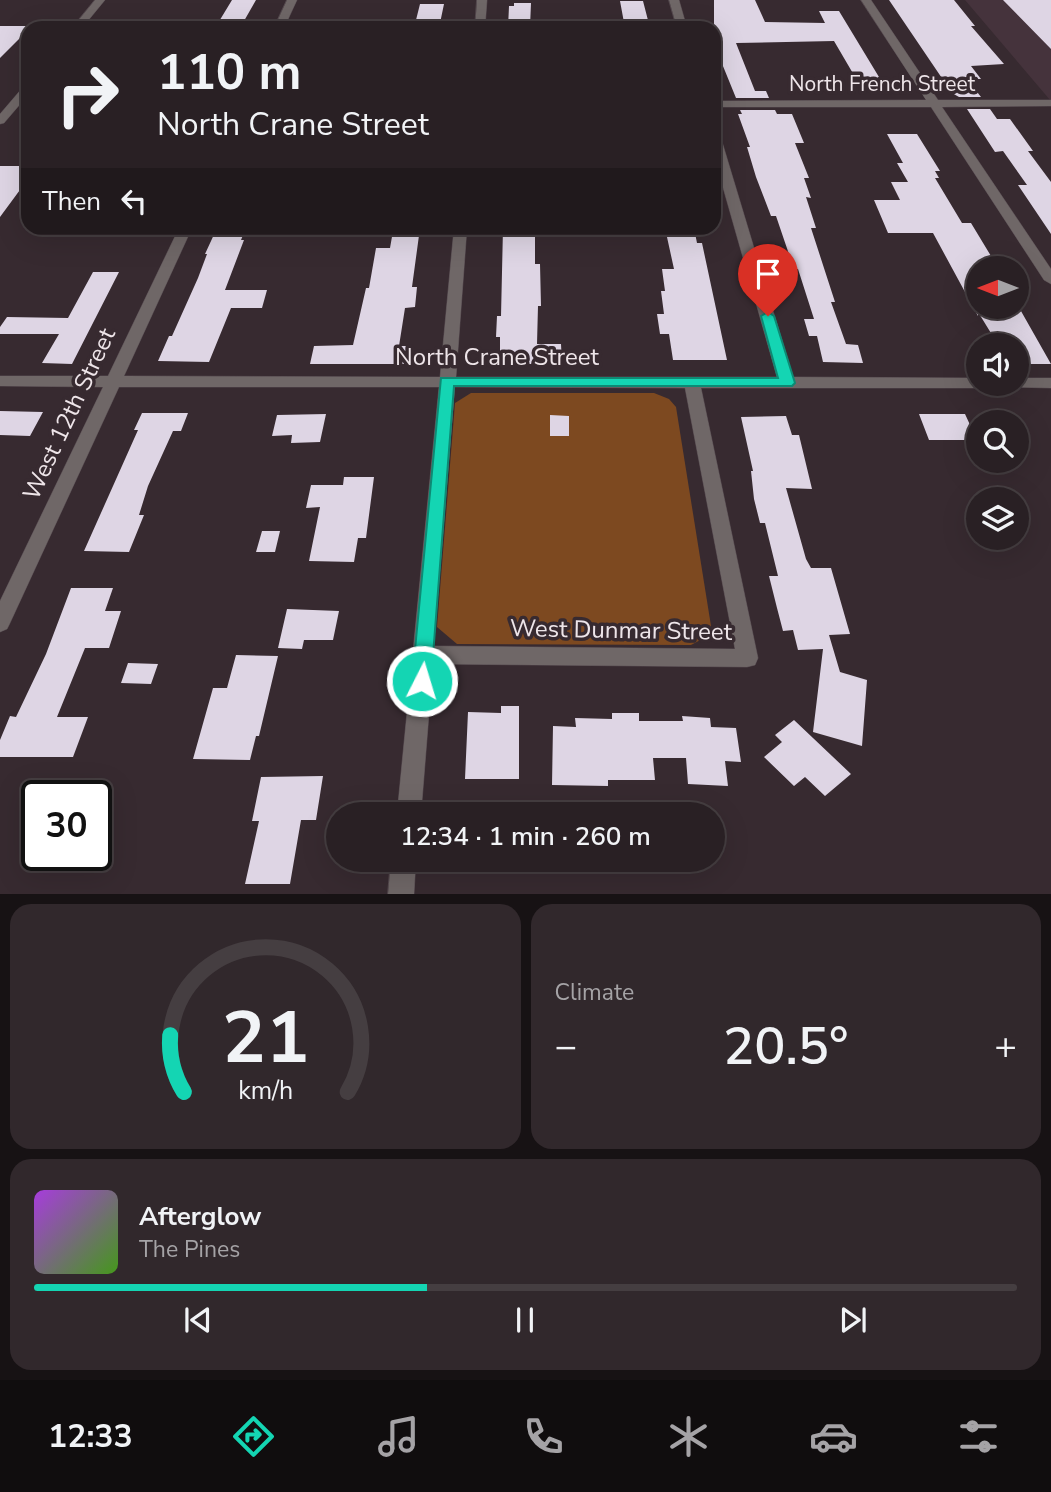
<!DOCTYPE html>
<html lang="en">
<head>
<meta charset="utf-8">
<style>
  body { margin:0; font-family:"Nunito Sans",sans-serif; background:#31282c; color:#f1f3f6; height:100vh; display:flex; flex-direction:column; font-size:26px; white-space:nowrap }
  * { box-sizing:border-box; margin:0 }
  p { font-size:23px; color:#a5a3a6 }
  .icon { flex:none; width:38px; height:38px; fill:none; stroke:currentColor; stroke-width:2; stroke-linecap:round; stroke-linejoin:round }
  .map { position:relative; height:894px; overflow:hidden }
  .drawer { display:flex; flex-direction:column; gap:10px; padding:10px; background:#171214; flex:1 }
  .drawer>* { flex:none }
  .hud { position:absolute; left:21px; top:21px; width:700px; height:214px; border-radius:21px; box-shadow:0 7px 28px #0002,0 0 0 2px #453e41; background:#292024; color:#f1f3f6; overflow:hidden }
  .needle { width:46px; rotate:270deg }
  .buttons { position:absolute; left:966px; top:256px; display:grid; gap:14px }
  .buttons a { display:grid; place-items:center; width:63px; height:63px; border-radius:50%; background:#292024; box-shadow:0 7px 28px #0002,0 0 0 2px #453e41; font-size:35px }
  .speed { position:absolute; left:21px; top:780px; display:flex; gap:14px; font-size:35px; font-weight:700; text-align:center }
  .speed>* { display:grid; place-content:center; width:91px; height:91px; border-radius:50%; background:#292024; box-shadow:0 7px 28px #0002,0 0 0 2px #453e41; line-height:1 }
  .speed .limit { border:4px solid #111; border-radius:10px; background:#fff; color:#111 }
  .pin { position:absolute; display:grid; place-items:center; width:60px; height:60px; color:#fff; margin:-72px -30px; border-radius:50% 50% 50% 0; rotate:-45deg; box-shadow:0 0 7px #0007 }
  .pin .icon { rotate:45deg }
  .me { position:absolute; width:77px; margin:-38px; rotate:5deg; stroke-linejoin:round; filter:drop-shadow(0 0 5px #0008) }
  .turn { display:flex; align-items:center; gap:24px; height:147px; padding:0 21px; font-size:32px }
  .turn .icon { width:91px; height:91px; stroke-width:2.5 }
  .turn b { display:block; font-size:49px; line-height:60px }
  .then { display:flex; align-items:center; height:66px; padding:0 21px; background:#0003; gap:14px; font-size:26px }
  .big { font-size:52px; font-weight:600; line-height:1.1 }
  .drawer .widget { flex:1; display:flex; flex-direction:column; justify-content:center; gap:10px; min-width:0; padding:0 24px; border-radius:21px; background:#31282c }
  .drawer .dial { align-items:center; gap:0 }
  .dial svg { height:182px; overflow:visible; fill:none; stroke:#453e41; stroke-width:7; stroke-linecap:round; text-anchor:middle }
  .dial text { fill:#f1f3f6; stroke:none }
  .song { display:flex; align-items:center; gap:21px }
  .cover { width:84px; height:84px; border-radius:10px; background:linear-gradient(135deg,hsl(280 70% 55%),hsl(100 70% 35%)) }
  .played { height:7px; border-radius:4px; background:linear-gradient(90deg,#14d5b3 40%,#453e41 40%) }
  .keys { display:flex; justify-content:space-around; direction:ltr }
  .heat { display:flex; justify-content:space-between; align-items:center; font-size:38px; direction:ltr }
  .drawer .tiles { flex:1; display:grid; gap:10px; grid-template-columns:1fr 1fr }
  .widget:last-child { grid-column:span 2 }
  .trip { position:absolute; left:326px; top:802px; width:399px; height:70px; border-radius:35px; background:#292024; box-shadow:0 7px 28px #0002,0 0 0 2px #453e41; font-weight:600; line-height:70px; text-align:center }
  .tab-bar { display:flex; height:112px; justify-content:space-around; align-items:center; background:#100d0e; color:#a5a3a6 }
  .tab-bar .icon { width:49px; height:49px }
  .tab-bar .current { color:#14d5b3 }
  .tab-bar b { font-size:32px; color:#f1f3f6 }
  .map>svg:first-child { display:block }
</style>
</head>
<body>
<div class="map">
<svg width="1051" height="894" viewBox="0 0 1051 894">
  <rect width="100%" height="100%" fill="#372a30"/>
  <path fill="#45333c" d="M 965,0 L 1051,0 L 1051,100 L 1050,100 Z"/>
  <path fill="#7d4920" d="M 471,393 L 654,393 L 669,399 L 676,407 L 711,626 L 706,637 L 691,645 L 457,644 L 437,627 L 455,403 Z"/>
  <path fill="#ded5e4" d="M 232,0 L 256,0 L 240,28 L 215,28 Z
    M 714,0 L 755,0 L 765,22 L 825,23 L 819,11 L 839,11 L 882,82 L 858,82 L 834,41 L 736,43 L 755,91 L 766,91 L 769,98 L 736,98 L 714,44 Z
    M 889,0 L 954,0 L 975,26 L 971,26 L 1004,64 L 971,66 L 981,79 L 967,79 L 981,97 L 959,97 L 952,93 Z
    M 1003,0 L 1051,0 L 1051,49 Z
    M 620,1 L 643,1 L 650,28 L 625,28 Z
    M 514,3 L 531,3 L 530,27 L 508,28 L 509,6 L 514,6 Z
    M 420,4 L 444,4 L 439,28 L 414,28 Z
    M 0,26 L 32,26 L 0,58 Z
    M 967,109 L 990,109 L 997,119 L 1010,119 L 1033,151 L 1028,151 L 1051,182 L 1051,234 L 1018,185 L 1027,185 L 1003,151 L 995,152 Z
    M 740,110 L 775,110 L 777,114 L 792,114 L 804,143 L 795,143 L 809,178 L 804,178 L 811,198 L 806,197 L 816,228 L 811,228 L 835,302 L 831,302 L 846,344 L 858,345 L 863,363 L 823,362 L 817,336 L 809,336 L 804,319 L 814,319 L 798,269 L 794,269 L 776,216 L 771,216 L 756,177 L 747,147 L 750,147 L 738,114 L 742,114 Z
    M 887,134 L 917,134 L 940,171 L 935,171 L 939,178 L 935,178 L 962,223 L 971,223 L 994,261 L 990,261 L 994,268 L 978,268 L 978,306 L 1017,304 L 1051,364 L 1017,364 L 1017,337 L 994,338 L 978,312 L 978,316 L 933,233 L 888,233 L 874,200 L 900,200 L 891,182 L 908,182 L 897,163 L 903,163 Z
    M 0,166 L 28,166 L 28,179 L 0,217 Z
    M 217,228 L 246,228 L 241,240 L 244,240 L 225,290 L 267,290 L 262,308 L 231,308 L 209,362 L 158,361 L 169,336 L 172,336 L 198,278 L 207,254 L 205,254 Z
    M 401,228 L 420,228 L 412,287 L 417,287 L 415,307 L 405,308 L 399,346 L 409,346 L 407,364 L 310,364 L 314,346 L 353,345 L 366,288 L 369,288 L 376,248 L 390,248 L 393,231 L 400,231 Z
    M 503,228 L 535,228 L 535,264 L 540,264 L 541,306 L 538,306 L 537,344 L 561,344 L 562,364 L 500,364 L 500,337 L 496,337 L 497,316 L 501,316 Z
    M 665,228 L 694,228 L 697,243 L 702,243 L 727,360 L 673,360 L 669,334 L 660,334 L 657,314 L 664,314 L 661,291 L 665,291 L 662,269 L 674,269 Z
    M 93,272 L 119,272 L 72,364 L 42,363 L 59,334 L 0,334 L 0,327 L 7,317 L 68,318 Z
    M 0,411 L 43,412 L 30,436 L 0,435 Z
    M 142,413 L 188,413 L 181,431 L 173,431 L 148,486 L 139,515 L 144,515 L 129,552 L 84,551 L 138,430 L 134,430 Z
    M 326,414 L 320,442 L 291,443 L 292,435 L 272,436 L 277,415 Z
    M 919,414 L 965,414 L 977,440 L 929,440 Z
    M 550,415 L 569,416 L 569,436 L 550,436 Z
    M 786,416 L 792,435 L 799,435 L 812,489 L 786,488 L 806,559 L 811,568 L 831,568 L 850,634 L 829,635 L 840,672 L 867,680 L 862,746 L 813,732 L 823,649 L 798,650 L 793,630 L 783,631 L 777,608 L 769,576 L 778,576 L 765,523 L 760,523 L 754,499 L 751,471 L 753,471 L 741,417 Z
    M 344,477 L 374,477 L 366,538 L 358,538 L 354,562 L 309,561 L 320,507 L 306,508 L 311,485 L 343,485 Z
    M 262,531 L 280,531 L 275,552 L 256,552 Z
    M 71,588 L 113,588 L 105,611 L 121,611 L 109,648 L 85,648 L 57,717 L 88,717 L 73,757 L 0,757 L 0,740 L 10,716 L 16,717 L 46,654 Z
    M 287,609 L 339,611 L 333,640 L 304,640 L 302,649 L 278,648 Z
    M 236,655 L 278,656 L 259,736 L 256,736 L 250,760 L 193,759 L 213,688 L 227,688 Z
    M 128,663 L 158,664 L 151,684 L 121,683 Z
    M 501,706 L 519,706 L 519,779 L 465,779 L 468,712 L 501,713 Z
    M 612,713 L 639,713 L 639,721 L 683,721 L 682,716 L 710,718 L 711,727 L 736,728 L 741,762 L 725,761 L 728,786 L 688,784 L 686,758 L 653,758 L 655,780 L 608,780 L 608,786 L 552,785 L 553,726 L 576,727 L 575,718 L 612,719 Z
    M 794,720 L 851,774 L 825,796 L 805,777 L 794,786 L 764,757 L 782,742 L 775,735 Z
    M 323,776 L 316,820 L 301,820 L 290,884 L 245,884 L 259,821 L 252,821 L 261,777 Z"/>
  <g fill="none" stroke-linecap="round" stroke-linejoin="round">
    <g stroke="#54484e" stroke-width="1">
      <path id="street" d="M 95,0 L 105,0 L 82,28 L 72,28 Z
        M 287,0 L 297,0 L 284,28 L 274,28 Z
        M 477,0 L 487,0 L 485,28 L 475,28 Z
        M 669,0 L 679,0 L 687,28 L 677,28 Z
        M 861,0 L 871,0 L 938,100 L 1051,100 L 1051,106 L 942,107 L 1051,269 L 1051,284 L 1044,280 L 931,107 L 714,107 L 714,101 L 926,100 Z
        M 28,85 L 28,95 L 4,123 L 0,124 L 0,114 L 24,86 Z
        M 714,131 L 720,135 L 793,377 L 978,378 L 978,383 L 1002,383 L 994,388 L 701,388 L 758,658 L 755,665 L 747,667 L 433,664 L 421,814 L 397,814 L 439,387 L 119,387 L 10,623 L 7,629 L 0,632 L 0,601 L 103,387 L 0,386 L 0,376 L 108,376 L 179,228 L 192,228 L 124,376 L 440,377 L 454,228 L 467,228 L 456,377 L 777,377 L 714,156 ZM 455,387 L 685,388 L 735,649 L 434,646 Z
        M 1017,378 L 1051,378 L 1051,388 L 1011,387 L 1009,383 L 1017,383 Z
        M 391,859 L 416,859 L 414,894 L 388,894 Z"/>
    </g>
    <use href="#street" fill="#6f6767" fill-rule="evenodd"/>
  </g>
  <path fill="#14d5b3" stroke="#0d8a74" stroke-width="2" d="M 768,312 L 774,316 L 795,383 L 792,386 L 454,386 L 431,681 L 429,687 L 422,690 L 415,687 L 412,681 L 441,378 L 778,378 L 761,316 Z"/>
  <g text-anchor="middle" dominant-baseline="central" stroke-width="7" stroke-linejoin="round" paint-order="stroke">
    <g font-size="21" fill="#eee5e9" stroke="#372a30">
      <text x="882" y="84">North French Street</text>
    </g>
    <g font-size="24" fill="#eee5e9" stroke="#372a30">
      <text x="497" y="357">North Crane Street</text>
      <text transform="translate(69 414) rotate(-65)">West 12th Street</text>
      <text transform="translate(621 630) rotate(1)">West Dunmar Street</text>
    </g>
  </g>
</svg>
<div class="buttons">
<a><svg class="needle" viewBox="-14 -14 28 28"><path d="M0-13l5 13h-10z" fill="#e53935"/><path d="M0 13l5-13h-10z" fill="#a5a3a6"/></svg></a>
<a><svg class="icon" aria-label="sound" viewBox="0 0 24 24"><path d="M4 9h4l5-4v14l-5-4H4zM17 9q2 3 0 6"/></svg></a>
<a><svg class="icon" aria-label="search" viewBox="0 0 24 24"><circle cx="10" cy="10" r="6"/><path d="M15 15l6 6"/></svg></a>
<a><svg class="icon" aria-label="layers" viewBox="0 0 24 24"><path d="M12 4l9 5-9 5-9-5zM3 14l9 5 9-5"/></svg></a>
</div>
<div class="speed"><div class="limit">30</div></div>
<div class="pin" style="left:768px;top:316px;background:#d93025"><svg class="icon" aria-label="arrive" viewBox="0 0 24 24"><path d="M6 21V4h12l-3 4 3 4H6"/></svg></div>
<svg class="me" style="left:422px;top:681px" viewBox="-20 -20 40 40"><circle r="17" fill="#14d5b3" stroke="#fff" stroke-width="3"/><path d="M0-11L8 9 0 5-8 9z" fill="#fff"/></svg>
<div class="trip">12:34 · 1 min · 260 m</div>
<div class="hud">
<div class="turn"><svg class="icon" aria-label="right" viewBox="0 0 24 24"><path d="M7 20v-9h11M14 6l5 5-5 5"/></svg><div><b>110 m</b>North Crane Street</div></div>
<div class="then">Then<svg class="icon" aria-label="left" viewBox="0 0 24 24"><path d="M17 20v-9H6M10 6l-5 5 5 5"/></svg></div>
</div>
</div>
<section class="drawer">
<div class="tiles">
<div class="widget dial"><svg viewBox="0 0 100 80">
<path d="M14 69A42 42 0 1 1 86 69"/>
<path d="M14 69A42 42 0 0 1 8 44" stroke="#14d5b3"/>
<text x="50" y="56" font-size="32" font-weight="700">21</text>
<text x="50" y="72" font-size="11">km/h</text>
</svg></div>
<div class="widget"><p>Climate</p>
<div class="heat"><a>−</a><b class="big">20.5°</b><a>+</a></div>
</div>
<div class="widget">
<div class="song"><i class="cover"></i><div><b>Afterglow</b><p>The Pines</p></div></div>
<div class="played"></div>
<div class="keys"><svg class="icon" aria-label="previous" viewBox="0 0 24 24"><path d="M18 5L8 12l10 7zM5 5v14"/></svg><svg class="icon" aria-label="pause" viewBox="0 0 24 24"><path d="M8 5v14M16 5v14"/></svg><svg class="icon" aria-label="next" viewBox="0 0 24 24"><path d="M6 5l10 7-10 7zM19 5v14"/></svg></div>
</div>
</div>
</section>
<nav class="tab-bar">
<b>12:33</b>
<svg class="icon current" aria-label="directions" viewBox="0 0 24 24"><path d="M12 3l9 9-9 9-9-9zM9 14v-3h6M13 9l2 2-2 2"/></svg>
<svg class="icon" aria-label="music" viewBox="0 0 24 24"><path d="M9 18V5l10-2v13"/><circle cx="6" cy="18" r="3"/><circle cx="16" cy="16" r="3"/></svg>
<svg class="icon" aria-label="phone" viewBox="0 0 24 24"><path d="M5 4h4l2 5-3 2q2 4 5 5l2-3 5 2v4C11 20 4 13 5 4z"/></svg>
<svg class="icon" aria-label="climate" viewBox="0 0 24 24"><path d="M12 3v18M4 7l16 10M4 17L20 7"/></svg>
<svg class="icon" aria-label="car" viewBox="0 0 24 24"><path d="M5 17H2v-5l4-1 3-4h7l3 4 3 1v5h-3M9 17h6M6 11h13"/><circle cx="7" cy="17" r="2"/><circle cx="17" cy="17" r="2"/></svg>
<svg class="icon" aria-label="filters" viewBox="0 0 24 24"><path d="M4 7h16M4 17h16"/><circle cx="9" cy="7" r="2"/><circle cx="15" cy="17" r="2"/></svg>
</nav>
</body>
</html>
